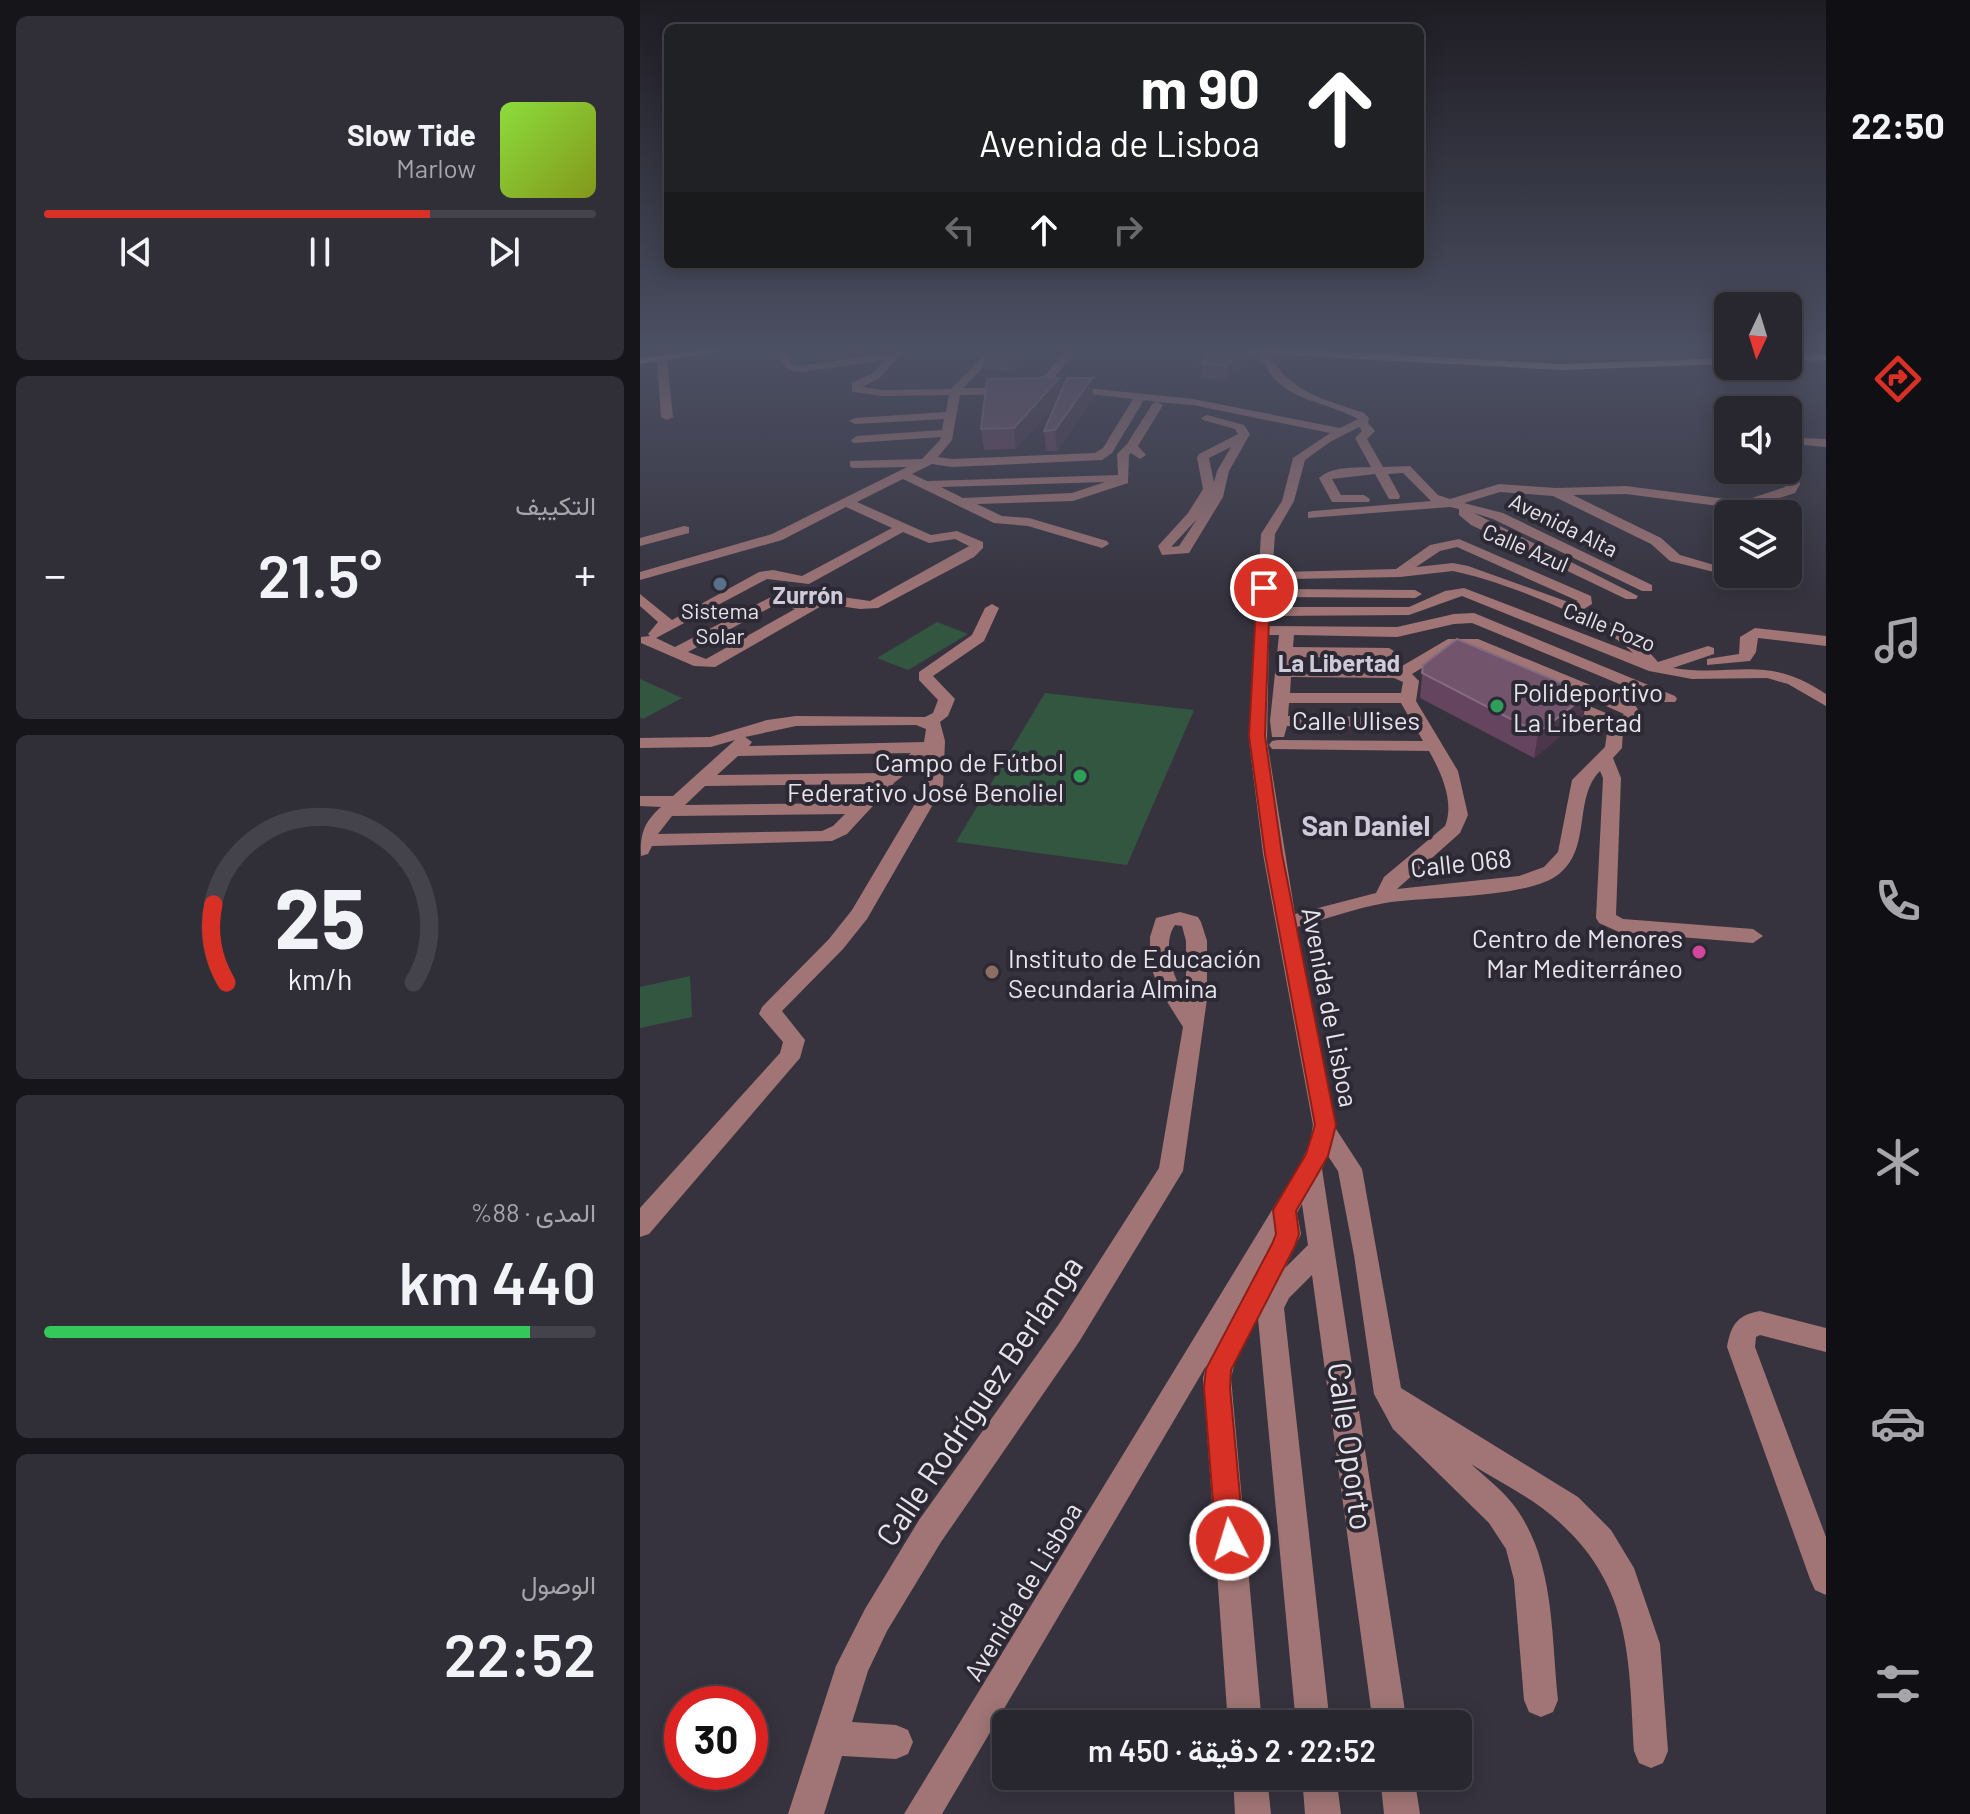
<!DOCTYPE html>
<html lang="ar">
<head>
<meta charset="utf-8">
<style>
  body { margin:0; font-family:Barlow,Vazirmatn,sans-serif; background:#302e37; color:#f1f3f6; direction:rtl; height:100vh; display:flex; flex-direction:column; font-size:30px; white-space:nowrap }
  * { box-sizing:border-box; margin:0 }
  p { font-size:26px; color:#a5a5aa }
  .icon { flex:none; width:44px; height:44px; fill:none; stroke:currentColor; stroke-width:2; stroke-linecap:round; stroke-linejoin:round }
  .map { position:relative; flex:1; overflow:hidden; direction:ltr }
  .side { display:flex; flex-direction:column; gap:16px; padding:16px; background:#16151a; width:640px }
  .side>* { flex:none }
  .guide { position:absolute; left:24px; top:24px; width:760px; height:244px; border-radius:12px; box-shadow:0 4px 20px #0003,0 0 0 2px #44434b; direction:rtl; background:#202124; color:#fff; overflow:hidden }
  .needle { width:52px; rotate:184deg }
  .tools { position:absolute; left:1074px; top:292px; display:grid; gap:16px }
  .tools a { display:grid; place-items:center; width:88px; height:88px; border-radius:12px; background:#28262f; box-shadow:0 4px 20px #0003,0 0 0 2px #44434b; font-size:40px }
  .speed { position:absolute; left:24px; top:1686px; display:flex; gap:16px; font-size:40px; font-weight:700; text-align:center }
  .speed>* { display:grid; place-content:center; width:104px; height:104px; border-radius:50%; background:#28262f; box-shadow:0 4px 20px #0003,0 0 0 2px #44434b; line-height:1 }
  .speed .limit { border:12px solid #d22; background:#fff; color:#111 }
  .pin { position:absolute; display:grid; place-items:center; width:68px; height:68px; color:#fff; margin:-34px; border:4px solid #fff; border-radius:50%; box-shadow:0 2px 8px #0007 }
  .me { position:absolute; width:88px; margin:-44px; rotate:355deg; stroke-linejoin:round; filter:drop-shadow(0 0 6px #0008) }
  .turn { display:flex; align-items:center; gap:28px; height:168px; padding:0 32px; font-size:36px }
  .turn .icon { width:104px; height:104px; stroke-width:2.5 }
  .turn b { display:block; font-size:56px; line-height:68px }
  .lanes { display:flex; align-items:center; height:76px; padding:0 32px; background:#0003; justify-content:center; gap:40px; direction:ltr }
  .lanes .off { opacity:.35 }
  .big { font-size:60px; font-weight:600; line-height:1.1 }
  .side .card { flex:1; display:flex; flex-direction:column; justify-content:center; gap:12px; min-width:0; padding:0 28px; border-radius:12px; background:#302e37 }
  .side .dial { align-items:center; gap:0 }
  .dial svg { height:208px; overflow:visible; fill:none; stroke:#44434b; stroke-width:7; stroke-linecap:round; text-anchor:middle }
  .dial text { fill:#f1f3f6; stroke:none }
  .song { display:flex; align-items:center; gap:24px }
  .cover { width:96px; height:96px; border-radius:12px; background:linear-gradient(135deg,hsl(90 70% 55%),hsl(70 70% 35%)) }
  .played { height:8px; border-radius:4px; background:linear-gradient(90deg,#d93025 70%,#44434b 70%) }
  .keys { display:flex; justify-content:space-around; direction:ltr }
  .heat { display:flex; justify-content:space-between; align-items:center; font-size:44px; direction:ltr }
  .charge { height:12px; border-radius:6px; background:linear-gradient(90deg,#34c759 88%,#44434b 0) }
  .trip { position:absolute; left:352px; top:1710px; width:480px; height:80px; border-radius:12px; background:#28262f; box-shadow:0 4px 20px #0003,0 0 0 2px #44434b; font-weight:600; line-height:80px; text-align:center; direction:rtl }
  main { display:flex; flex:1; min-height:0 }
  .tabs { display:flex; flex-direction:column; width:144px; justify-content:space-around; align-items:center; background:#100f13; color:#a5a5aa }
  .tabs .icon { width:56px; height:56px }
  .tabs .on { color:#d93025 }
  .tabs b { font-size:36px; color:#f1f3f6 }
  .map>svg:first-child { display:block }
</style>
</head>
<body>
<main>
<nav class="tabs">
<b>22:50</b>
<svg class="icon on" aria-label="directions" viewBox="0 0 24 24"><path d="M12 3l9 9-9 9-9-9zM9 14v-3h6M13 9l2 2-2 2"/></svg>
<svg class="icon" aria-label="music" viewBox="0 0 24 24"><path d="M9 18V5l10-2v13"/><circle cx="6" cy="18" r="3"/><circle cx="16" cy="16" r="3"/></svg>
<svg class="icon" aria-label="phone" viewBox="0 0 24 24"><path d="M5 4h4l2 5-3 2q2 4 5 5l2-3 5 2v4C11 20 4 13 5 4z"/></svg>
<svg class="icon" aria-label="climate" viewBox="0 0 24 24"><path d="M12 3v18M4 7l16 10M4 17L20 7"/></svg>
<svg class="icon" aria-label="car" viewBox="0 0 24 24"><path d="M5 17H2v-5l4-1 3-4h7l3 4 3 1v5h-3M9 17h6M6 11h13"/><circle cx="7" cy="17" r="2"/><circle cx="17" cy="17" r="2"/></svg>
<svg class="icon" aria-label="filters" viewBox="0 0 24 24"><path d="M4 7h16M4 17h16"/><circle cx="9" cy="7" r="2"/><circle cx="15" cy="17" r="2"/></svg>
</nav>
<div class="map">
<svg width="1186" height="1814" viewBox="0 0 1186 1814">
  <rect width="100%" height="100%" fill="#36333f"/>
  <path fill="#335641" d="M 297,622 L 328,634 L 268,670 L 237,658 Z
    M 0,679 L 42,698 L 3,719 L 0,717 Z
    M 405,693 L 554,710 L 487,865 L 316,842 Z
    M 50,976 L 52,1017 L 0,1028 L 0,987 Z"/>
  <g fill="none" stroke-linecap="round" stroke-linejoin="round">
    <path fill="#a17575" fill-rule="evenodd" d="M 136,350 L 146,350 L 153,365 L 161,366 L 264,350 L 241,377 L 222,387 L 243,390 L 311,389 L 349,350 L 360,350 L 323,388 L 371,388 L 377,391 L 371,394 L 320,395 L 312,440 L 298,457 L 312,459 L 455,453 L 463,448 L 493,399 L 423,391 L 423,387 L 427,386 L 553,399 L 700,428 L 718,419 C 677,397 638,403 618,352 L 627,350 C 649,393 681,398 724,413 L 729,418 L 728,423 L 735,431 L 727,439 L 743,467 L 770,466 L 798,495 L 810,499 L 859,484 L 916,488 L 986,486 L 1094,500 L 1112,498 L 1145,487 L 1148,465 L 1153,463 L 1159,467 L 1160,484 L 1155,493 L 1114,506 L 1094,508 L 986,494 L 933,495 L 1021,538 L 1040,555 L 1088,569 L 1088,574 L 1113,574 L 1139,580 L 1139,586 L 1134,587 L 1030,561 L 1011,544 L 913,496 L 860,492 L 824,503 L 863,513 L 1012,585 L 1012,591 L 1002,591 L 853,519 L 834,513 L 998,596 L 996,599 L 986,599 L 831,525 L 819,515 L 819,509 L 810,507 L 668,518 L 668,512 L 673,511 L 791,501 L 763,473 L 748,474 L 760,496 L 759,499 L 749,499 L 735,474 L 692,479 L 701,495 L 724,495 L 730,499 L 729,502 L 692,502 L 679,478 C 693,466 713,468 731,467 L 715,438 L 722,431 L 719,427 L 690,442 L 665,460 L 654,501 L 635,534 L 631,593 L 632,579 L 641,572 L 756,569 L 790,545 L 819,539 L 951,596 L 952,604 L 944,609 C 972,622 998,638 1018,662 L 1068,646 L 1074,648 L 1074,654 L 1033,668 C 1095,678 1126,653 1186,694 L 1186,706 L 1148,684 L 1127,678 L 1052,679 L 1009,671 L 822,596 L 769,615 L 629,616 L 629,626 L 757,627 L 814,614 L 834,613 L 1035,696 L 1037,699 L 1035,702 L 1023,702 L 832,623 L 814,624 L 757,637 L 654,635 L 653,647 L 749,648 L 757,653 L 749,658 L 653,657 L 652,667 L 757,669 L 808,639 L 838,639 L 994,703 L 1001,715 L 983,730 L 982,748 L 973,758 L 981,778 L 976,915 L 983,919 L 1113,929 L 1123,936 L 1113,943 L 979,932 L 959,923 L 956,918 L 963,778 L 960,771 C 933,798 952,848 919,874 C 888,899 787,896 745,903 C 716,908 686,919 657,927 L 696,1129 L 722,1169 L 761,1388 L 938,1497 L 971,1530 L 994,1568 L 1020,1644 L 1028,1751 L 1023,1763 L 1011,1768 L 999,1763 L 994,1751 C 989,1660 992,1587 918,1521 C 893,1498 859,1482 831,1464 C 844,1476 860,1488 872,1503 C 915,1557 911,1634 918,1700 L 913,1712 L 901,1717 L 889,1712 L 884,1700 L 874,1580 L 866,1549 L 849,1523 L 753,1429 L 734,1394 L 714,1255 L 698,1171 L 688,1156 L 682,1169 L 767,1724 L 733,1724 L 672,1275 L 649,1298 L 644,1308 L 690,1724 L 656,1724 L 618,1318 L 595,1362 L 591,1378 L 622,1724 L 588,1724 L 563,1378 L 566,1366 L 302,1814 L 264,1814 L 660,1164 L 670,1143 L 673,1125 L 623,854 L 609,741 L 621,534 L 642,501 L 653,458 L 690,433 L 553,405 L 517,402 L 523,405 L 498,446 L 506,455 L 500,459 L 491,453 L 489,455 L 488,483 L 433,501 L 337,504 L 362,516 L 389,518 L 467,541 L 469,544 L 462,548 L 388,526 L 354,523 L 263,479 L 217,502 L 291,535 L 317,531 L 343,542 L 343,548 L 334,557 L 238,608 L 220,609 L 185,604 L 75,667 L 54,666 L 1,643 L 1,637 L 10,636 L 8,634 L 18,622 L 0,606 L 0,594 L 32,620 L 119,572 L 133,570 L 162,576 L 252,528 L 206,507 L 142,540 L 0,580 L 0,572 L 132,534 L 267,467 L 214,468 L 210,467 L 210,461 L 282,459 L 300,440 L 301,437 L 213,443 L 211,440 L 217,436 L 302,430 L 304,419 L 215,424 L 209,421 L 215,418 L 306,412 L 309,395 L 243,396 L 212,392 L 212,383 L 233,373 L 245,360 L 161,372 C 144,371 143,366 136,350 ZM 504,400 L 517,402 L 513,403 L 487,444 L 477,454 L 478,475 L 287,481 L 272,474 L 292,464 L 312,467 L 462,460 L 472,453 ZM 465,482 L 432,493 L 323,498 L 301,487 ZM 263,532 L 289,543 L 315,539 L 329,546 L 230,601 L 189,595 L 165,603 L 143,596 L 129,598 L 35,647 L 16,638 L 127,579 L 169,584 ZM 817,547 L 938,601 L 931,603 L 828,566 L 813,563 L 776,567 L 800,551 ZM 813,571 C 862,581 958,618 993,653 L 824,588 L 805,591 L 769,607 L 645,607 L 645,597 L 775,598 L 782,594 L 775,590 L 646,589 L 649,579 L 760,577 ZM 142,605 L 155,609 L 66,659 L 48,652 L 133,606 ZM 629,635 L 639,635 L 630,721 L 632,737 L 644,737 L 647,726 L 775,727 L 783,741 L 638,740 L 632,741 L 629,745 L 632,749 L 789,751 C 801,772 815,803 805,826 L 744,877 L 736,893 L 655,914 L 627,741 ZM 816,647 L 835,648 L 984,714 L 978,718 L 920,694 L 912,699 L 968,726 L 965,747 L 932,780 L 918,852 L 904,867 L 879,876 L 757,889 L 820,833 L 828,815 L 818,771 L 776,701 L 779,681 L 772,674 ZM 651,677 L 754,678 L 763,682 L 761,693 L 650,693 ZM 649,703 L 761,703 L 769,717 L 648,716 ZM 662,1204 L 668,1245 L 645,1268 L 661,1234 L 657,1213 Z
      M 426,350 L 437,350 L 413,379 L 380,387 L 380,383 L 405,375 Z
      M 22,356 L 27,359 L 33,417 L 27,420 L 21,417 L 17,359 Z
      M 1135,400 L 1139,401 L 1144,410 L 1132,410 L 1129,403 Z
      M 567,415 L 604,425 L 610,434 L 589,471 L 583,497 L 549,553 L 522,555 L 518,546 L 548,513 L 563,489 L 557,458 L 559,454 L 598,434 L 595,429 L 563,420 L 561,418 ZM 591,447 L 577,471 L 574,482 L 569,458 ZM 557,519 L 539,546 L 532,547 L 532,546 Z
      M 1148,427 L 1160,438 L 1186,439 L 1186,447 L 1153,444 L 1148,438 Z
      M 44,526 L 49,527 L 49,533 L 0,546 L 0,538 Z
      M 352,604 L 359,608 L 344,641 L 293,676 L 315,699 L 308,716 L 300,722 L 305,741 L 303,787 L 227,919 L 203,949 L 142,1011 L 165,1040 L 160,1058 L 9,1234 L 0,1237 L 0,1208 L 140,1053 L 143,1042 L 119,1014 L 122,1007 L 189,939 L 212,910 L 285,787 L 286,758 L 255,782 L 207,834 L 192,841 L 12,846 L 8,854 L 1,856 C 0,834 4,822 21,807 L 0,806 L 0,796 L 33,796 L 95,740 L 71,747 L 0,748 L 0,738 L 70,737 L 127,720 L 156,716 L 285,717 L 293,713 L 298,700 L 279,680 L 279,672 L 332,635 L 345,608 ZM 276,725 L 286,729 L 284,742 L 109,746 L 112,742 L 105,737 L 156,726 ZM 271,753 L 245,773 L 77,775 L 98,756 ZM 234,784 L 216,803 L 45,805 L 65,786 ZM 205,814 L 193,826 L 182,831 L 18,834 L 32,816 Z
      M 1115,628 L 1186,636 L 1186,646 L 1118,638 L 1116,652 L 1110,661 L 1067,665 L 1067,659 L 1099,654 L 1100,637 Z
      M 540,912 L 558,917 L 561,922 L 567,941 L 567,999 L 543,1171 L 439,1342 L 301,1542 L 247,1631 L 228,1671 L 212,1722 L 256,1725 L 268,1730 L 273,1742 L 268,1754 L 256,1759 L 202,1756 L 184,1814 L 148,1814 L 196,1666 L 225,1609 L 279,1520 L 419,1324 L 519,1168 L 543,1027 L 519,989 L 510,964 L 510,937 L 516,918 ZM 535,925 L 542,926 L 546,941 L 546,998 C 534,979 521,945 535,925 Z
      M 1120,1311 L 1186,1328 L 1186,1352 L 1120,1335 L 1116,1337 L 1115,1347 L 1186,1537 L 1186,1595 L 1175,1590 L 1170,1579 L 1087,1347 C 1091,1324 1098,1315 1120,1311 Z
      M 593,1776 L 627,1776 L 631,1814 L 595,1814 Z
      M 662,1776 L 696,1776 L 701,1814 L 665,1814 Z
      M 740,1776 L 774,1776 L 780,1814 L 744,1814 Z"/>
    <path fill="#f6c0bf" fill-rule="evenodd" d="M 61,350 L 92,350 L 0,364 L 0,358 Z
      M 604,350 L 669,350 L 922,364 L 1088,358 L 1088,364 L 922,370 L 609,353 Z
      M 1186,354 L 1186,360 L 1148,361 L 1148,355 Z"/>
  </g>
  <path fill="#64445e" d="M 348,350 L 388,350 L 369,371 L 345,369 L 344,355 Z
    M 609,357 L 586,380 L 561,378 L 561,363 Z
    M 419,378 L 421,392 L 453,397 L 417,451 L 406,451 L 404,431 L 415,405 L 376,449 L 344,450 L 341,429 Z
    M 783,665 L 948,694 L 943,718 L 894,758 L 780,698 Z"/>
  <path fill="#4c364b" d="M 0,350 L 42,350 L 0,357 Z
    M 374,350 L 388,350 L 369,371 L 368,357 Z
    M 602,350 L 609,350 L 609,357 L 586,380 L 586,366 Z
    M 419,378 L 421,398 L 376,449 L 374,428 Z
    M 452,378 L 453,397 L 417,451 L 415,430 Z
    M 948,694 L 943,718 L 894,758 L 898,733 Z"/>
  <path fill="#72556d" stroke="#846c81" stroke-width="2" d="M 348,350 L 374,350 L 368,357 L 344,355 Z
    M 573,350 L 602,350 L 586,366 L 561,363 Z
    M 419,378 L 374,428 L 341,429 L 347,379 Z
    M 427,378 L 452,378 L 415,430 L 404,431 Z
    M 817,639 L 948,694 L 898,733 L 782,673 L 783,665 Z"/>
  <linearGradient id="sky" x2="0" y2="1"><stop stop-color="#1e1c23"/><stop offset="0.58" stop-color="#4c5063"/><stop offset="1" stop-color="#4c5063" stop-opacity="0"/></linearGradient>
  <rect width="1186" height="604" fill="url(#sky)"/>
  <path fill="#d93025" stroke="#8d1f18" stroke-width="2" d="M 624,584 L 630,588 L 625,736 L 642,854 L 696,1125 L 688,1156 L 656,1211 L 659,1234 L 655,1246 L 591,1370 L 590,1388 L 604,1540 L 600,1550 L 590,1554 L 580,1550 L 576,1540 L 564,1388 L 566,1369 L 632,1244 L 636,1234 L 633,1210 L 666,1154 L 675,1125 L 625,854 L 609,736 L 617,588 Z"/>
  <circle fill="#5c6f8a" stroke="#2c2934" stroke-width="3" cx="80" cy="584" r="8"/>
  <g fill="#2e9e5b" stroke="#2c2934" stroke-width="3">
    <circle cx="857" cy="706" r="8"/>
    <circle cx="440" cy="776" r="8"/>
  </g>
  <circle fill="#d1479c" stroke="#2c2934" stroke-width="3" cx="1059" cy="952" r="8"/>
  <circle fill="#8d6e63" stroke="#2c2934" stroke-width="3" cx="352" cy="972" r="8"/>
  <g text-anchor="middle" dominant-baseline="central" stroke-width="8" stroke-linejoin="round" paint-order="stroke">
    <g font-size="22" fill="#e6e5ec" stroke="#2c2934">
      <text transform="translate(924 524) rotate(26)">Avenida Alta</text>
      <text transform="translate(886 547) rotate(23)">Calle Azul</text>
      <text transform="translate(970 626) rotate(22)">Calle Pozo</text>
    </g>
    <g font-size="22" fill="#e6e5ec" stroke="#2c2934">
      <text x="80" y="610">Sistema<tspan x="80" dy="25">Solar</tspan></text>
    </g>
    <g font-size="24" font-weight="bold" fill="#cecad9" stroke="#2c2934">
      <text x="168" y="594">Zurrón</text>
      <text x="699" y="662">La Libertad</text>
    </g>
    <g font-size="26" fill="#e6e5ec" stroke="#2c2934" text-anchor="start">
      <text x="873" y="691">Polideportivo<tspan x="873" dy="30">La Libertad</tspan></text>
      <text x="424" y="761" text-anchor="end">Campo de Fútbol<tspan x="424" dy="30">Federativo José Benoliel</tspan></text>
      <text x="1043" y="937" text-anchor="end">Centro de Menores<tspan x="1043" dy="30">Mar Mediterráneo</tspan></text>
      <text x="368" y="957">Instituto de Educación<tspan x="368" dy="30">Secundaria Almina</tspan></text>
    </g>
    <g font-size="26" fill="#e6e5ec" stroke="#2c2934">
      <text x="716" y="719">Calle Ulises</text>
      <text transform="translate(821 862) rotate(-6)">Calle 068</text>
      <text transform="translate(691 1007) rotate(79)">Avenida de Lisboa</text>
      <text transform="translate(382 1591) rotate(-59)">Avenida de Lisboa</text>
    </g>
    <g font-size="28" font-weight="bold" fill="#cecad9" stroke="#2c2934">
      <text x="726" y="825">San Daniel</text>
    </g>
    <g font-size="32" fill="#e6e5ec" stroke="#2c2934">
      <text transform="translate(338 1400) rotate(-56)">Calle Rodríguez Berlanga</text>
      <text transform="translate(712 1446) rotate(82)">Calle Oporto</text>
    </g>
  </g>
</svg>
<div class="tools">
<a><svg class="needle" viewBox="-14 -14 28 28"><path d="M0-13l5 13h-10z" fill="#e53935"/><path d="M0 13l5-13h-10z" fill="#a5a5aa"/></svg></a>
<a><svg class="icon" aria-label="sound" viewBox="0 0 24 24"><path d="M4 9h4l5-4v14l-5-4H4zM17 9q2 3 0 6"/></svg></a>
<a><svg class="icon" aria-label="layers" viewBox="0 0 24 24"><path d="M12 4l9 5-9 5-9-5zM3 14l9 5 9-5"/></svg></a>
</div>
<div class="speed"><div class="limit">30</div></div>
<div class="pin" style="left:624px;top:588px;background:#d93025"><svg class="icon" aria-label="arrive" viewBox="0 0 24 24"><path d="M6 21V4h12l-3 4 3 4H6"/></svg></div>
<svg class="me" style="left:590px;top:1540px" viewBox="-20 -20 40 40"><circle r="17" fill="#d93025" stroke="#fff" stroke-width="3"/><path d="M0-11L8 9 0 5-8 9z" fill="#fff"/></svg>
<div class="trip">22:52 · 2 دقيقة · 450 m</div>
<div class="guide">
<div class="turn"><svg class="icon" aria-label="ahead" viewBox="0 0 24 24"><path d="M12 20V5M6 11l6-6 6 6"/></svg><div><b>90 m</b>Avenida de Lisboa</div></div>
<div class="lanes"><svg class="icon off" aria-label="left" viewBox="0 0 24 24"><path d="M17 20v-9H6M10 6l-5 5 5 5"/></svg><svg class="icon" aria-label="ahead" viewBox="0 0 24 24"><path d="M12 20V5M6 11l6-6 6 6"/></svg><svg class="icon off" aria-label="right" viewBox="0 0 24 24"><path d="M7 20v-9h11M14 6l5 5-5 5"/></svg></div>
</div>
</div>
<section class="side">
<div class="card">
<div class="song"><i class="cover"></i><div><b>Slow Tide</b><p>Marlow</p></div></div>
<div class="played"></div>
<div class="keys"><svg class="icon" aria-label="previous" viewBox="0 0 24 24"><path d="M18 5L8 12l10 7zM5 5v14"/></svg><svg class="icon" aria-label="pause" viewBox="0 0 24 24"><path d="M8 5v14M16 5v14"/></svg><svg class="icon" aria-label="next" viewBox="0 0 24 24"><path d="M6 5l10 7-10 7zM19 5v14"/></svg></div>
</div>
<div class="card"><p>التكييف</p>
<div class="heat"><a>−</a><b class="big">21.5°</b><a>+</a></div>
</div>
<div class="card dial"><svg viewBox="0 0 100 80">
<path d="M14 69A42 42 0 1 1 86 69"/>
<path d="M14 69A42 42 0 0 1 9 39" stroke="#d93025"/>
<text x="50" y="56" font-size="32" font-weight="700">25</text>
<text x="50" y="72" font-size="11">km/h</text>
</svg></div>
<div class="card"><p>المدى · 88%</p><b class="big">440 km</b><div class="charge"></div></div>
<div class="card"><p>الوصول</p><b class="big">22:52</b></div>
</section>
</main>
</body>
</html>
